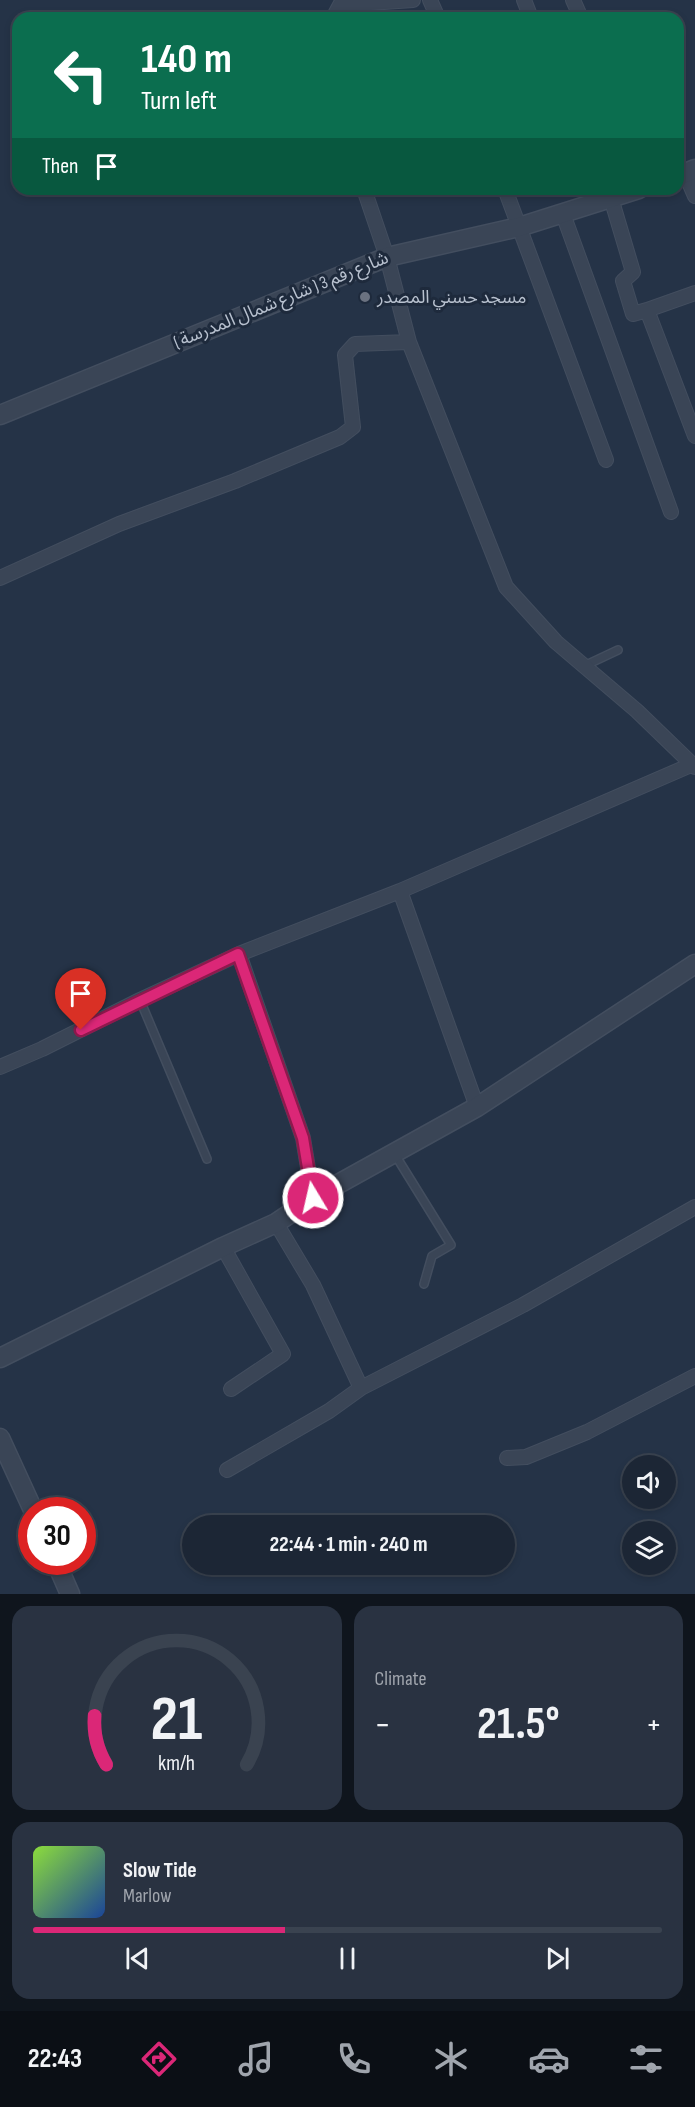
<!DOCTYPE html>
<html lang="en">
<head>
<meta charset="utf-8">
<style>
  body { margin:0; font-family:"Sofia Sans Condensed","Noto Sans Arabic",sans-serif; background:#293241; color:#f1f3f6; height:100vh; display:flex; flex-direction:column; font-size:22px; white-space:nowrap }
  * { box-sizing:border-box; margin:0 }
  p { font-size:20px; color:#a0a5ad }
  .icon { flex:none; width:33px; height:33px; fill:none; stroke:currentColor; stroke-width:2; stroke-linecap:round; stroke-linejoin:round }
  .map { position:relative; height:1594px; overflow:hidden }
  .drawer { display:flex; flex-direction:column; gap:12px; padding:12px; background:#0f151d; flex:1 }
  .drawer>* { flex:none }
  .hud { position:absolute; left:12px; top:12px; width:672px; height:183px; border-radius:18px; box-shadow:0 3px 9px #0003,0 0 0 2px #3a4350; background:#0b6e4f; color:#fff; overflow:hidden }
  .tools { position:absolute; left:622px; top:1455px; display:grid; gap:12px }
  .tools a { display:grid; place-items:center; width:54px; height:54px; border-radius:50%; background:#1c2635; box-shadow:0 3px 9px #0003,0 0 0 2px #3a4350; font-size:30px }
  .speed { position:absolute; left:18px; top:1497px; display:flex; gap:12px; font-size:30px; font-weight:700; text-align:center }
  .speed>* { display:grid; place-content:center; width:78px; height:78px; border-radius:50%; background:#1c2635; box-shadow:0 3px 9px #0003,0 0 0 2px #3a4350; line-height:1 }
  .speed .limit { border:9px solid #d22; background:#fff; color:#111 }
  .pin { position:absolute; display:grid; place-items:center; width:51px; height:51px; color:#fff; margin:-62px -26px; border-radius:50% 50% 50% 0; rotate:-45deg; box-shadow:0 0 6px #0007 }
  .pin .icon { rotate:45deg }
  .me { position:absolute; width:66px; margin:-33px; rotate:351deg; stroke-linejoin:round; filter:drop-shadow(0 0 4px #0008) }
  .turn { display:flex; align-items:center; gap:21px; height:126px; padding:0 30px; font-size:27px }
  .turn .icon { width:78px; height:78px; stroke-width:2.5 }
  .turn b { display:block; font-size:42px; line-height:51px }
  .then { display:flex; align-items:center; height:57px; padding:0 30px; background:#0003; gap:12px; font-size:22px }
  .big { font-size:45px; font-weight:700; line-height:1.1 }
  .drawer .card { flex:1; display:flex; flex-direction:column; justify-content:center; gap:9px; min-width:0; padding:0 21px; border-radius:18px; background:#293241 }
  .drawer .dial { align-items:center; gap:0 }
  .dial svg { height:156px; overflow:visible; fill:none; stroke:#3a4350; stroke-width:7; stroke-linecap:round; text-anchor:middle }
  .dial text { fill:#f1f3f6; stroke:none }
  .song { display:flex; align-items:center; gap:18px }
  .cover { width:72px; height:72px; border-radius:9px; background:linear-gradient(135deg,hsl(90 70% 55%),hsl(220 70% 35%)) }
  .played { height:6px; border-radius:3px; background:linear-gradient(90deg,#db2777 40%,#3a4350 40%) }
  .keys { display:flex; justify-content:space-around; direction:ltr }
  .heat { display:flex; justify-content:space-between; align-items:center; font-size:33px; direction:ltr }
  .drawer .tiles { flex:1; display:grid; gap:12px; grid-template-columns:1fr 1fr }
  .card:last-child { grid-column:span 2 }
  .trip { position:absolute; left:182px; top:1515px; width:333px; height:60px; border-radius:30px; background:#1c2635; box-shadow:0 3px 9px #0003,0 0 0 2px #3a4350; font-weight:700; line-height:60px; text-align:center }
  .tabs { display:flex; height:96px; justify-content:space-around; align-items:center; background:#0b0f15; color:#a0a5ad }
  .tabs .icon { width:42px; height:42px }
  .tabs .on { color:#db2777 }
  .tabs b { font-size:27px; color:#f1f3f6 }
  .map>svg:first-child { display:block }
</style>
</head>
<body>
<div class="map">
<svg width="695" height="1594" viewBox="0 0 695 1594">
  <rect width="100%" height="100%" fill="#253347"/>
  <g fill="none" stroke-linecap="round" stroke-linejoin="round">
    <g stroke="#434e5f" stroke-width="10">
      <path id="service" d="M 584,666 L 618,650
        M 140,1000 L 207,1159
        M 394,1153 L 451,1245 L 432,1256 L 424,1284"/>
    </g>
    <g stroke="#434e5f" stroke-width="16">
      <path id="minor" d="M 430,0 L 438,18
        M 524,0 L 531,18
        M 573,0 L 581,18
        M 333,18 L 340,5 L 413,0
        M 685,173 L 695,196
        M 364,189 L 387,257 L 409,342 L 506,587 L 556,642 L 637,711 L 695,767
        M 505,189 L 606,460
        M 611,198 L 633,272 L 623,281 L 633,314 L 647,310 L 695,436
        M 563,214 L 671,512
        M 647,310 L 695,293
        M 0,578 L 119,524 L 235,481 L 340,437 L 353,427 L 345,355 L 355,344 L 409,342
        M 400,891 L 477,1107
        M 239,954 L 303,1138 L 313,1198
        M 0,1067 L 42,1049 L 140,1000 L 239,954 L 400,891 L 691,765
        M 276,1223 L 313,1285 L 361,1388
        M 223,1247 L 283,1354 L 231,1389
        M 507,1458 L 526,1457 L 587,1432 L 695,1376
        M 227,1470 L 329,1411 L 361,1388 L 523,1305 L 695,1207"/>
    </g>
    <g stroke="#434e5f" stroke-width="21">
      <path id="tertiary" d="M 678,176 L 695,169
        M 0,415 L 387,257 L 519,227 L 639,189
        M 0,1358 L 223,1247 L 276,1223 L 313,1198 L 477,1107 L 695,964
        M 0,1438 L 33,1510
        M 56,1562 L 70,1594"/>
    </g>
    <use href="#service" stroke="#3a4556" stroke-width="7"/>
    <use href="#minor" stroke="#3a4556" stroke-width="14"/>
    <use href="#tertiary" stroke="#3a4556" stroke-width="18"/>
  </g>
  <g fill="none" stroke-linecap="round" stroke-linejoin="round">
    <g stroke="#8e194d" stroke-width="15">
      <path id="route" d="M 81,1030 L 238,954 L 303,1138 L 313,1198"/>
    </g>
    <use href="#route" stroke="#db2777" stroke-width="10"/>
  </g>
  <circle fill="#6b7280" stroke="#1e2a3c" stroke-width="2" cx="365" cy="297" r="6"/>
  <g text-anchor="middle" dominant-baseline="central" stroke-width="6" stroke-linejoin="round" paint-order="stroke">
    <g font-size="18" fill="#b8c1cf" stroke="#1e2a3c" text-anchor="start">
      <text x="377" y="297">مسجد حسني المصدر</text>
    </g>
    <g font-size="18" fill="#b8c1cf" stroke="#1e2a3c">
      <text transform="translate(281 300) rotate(-22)">شارع رقم 3 ( شارع شمال المدرسة )</text>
    </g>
  </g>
</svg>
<div class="tools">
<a><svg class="icon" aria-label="sound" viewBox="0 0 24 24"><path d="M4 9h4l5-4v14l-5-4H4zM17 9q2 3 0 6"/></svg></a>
<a><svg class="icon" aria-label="layers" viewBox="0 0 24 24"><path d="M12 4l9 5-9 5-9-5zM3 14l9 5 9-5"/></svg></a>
</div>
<div class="speed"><div class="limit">30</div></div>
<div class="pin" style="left:81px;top:1030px;background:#d93025"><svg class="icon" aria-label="arrive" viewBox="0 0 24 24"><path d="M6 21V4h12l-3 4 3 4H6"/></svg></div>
<svg class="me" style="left:313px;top:1198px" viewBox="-20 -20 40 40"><circle r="17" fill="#db2777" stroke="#fff" stroke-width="3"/><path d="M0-11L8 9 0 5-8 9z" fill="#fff"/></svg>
<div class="trip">22:44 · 1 min · 240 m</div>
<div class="hud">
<div class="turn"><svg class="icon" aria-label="left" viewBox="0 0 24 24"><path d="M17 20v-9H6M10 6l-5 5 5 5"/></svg><div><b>140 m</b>Turn left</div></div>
<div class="then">Then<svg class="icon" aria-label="arrive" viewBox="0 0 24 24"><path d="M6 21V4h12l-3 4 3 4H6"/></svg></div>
</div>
</div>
<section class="drawer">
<div class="tiles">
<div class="card dial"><svg viewBox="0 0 100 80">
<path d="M14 69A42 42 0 1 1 86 69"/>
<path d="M14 69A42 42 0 0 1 8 44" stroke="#db2777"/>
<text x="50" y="56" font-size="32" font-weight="700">21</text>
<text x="50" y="72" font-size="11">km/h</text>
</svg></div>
<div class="card"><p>Climate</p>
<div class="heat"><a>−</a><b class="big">21.5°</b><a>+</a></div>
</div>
<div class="card">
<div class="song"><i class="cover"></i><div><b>Slow Tide</b><p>Marlow</p></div></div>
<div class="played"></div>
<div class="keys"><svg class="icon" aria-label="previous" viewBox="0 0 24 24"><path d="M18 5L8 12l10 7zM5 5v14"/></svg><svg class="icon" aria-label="pause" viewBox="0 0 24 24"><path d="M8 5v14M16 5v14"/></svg><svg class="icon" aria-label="next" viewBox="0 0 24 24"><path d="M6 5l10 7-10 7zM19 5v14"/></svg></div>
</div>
</div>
</section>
<nav class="tabs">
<b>22:43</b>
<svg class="icon on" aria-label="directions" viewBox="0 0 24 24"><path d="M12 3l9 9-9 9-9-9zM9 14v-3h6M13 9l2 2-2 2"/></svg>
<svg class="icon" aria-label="music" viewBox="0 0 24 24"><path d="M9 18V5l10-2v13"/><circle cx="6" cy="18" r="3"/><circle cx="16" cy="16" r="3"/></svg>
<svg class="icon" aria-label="phone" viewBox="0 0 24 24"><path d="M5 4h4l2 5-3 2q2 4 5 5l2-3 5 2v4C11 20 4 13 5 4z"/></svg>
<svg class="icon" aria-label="climate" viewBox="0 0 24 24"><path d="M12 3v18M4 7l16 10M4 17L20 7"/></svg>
<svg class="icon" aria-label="car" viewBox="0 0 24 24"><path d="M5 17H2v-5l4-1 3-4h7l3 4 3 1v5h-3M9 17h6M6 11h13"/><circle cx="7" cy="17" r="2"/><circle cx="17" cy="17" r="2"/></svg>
<svg class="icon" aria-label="filters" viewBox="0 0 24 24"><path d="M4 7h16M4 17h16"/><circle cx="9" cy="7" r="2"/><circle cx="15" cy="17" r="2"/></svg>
</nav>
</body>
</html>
